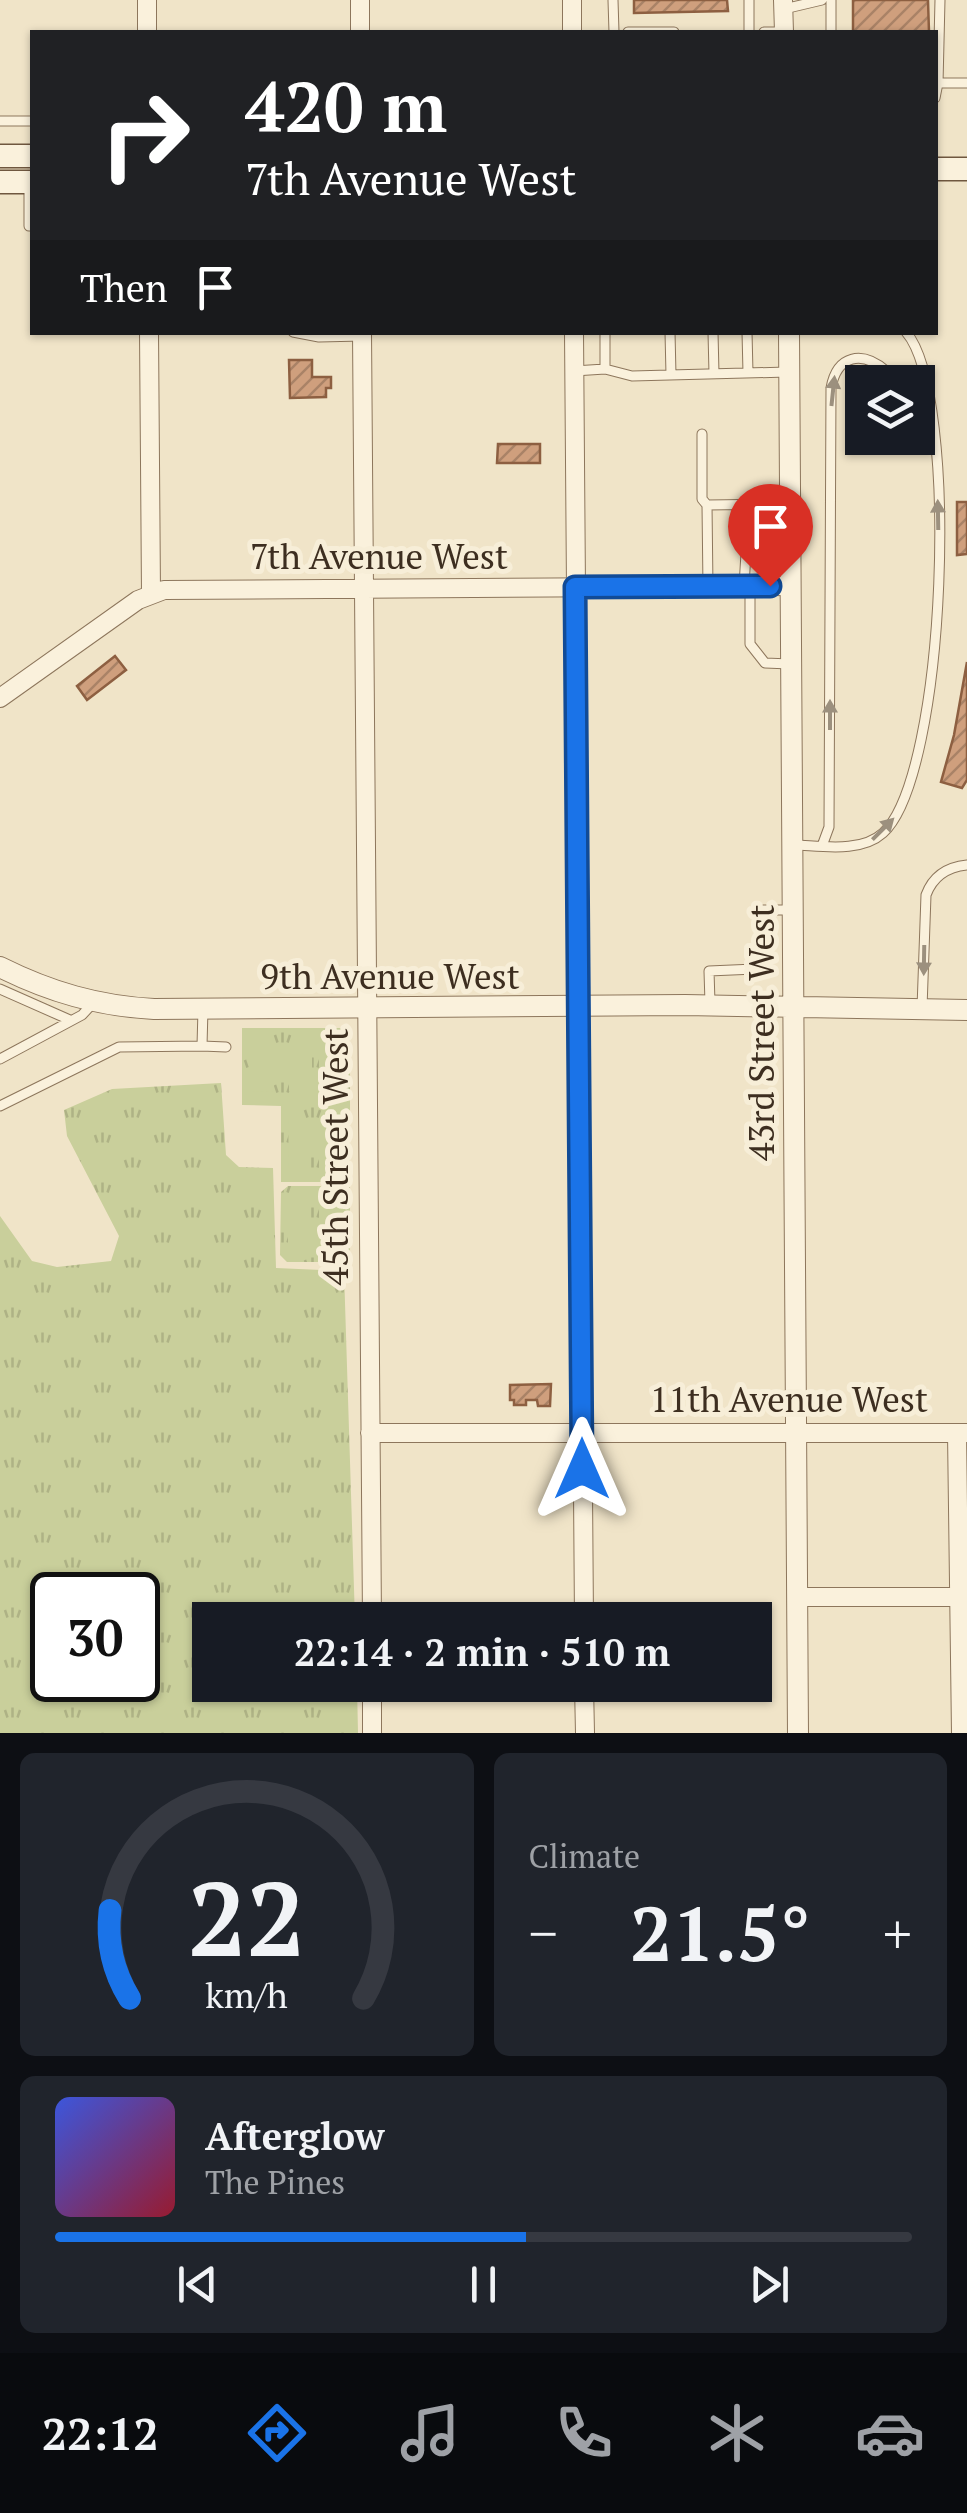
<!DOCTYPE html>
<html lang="en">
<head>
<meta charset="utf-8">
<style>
  body { margin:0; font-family:"PT Serif",serif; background:#20242c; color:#f1f3f6; height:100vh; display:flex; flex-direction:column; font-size:38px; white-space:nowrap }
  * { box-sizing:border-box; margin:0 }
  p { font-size:32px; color:#9ea1a6 }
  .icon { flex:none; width:55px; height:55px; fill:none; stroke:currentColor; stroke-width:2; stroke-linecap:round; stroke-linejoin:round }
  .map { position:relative; height:1733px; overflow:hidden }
  .sheet { display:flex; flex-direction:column; gap:20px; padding:20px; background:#0d0f14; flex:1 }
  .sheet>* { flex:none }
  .hud { position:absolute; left:30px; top:30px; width:908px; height:305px; border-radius:0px; box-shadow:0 2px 8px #0004; background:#202124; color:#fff; overflow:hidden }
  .tools { position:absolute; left:845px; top:365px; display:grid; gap:20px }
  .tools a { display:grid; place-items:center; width:90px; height:90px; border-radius:0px; background:#171b24; box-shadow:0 2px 8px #0004; font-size:50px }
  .speed { position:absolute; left:30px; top:1572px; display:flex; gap:20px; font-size:50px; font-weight:700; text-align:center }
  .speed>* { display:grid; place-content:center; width:130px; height:130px; border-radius:50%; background:#171b24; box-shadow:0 2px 8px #0004; line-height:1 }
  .speed .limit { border:5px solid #111; border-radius:15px; background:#fff; color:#111 }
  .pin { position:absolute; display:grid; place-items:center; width:85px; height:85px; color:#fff; margin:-102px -42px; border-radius:50% 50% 50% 0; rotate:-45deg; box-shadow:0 0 10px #0007 }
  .pin .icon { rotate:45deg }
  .me { position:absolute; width:110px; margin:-55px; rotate:0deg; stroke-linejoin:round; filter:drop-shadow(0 0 8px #0008) }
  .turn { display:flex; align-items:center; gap:35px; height:210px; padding:0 50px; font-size:45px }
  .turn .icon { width:130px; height:130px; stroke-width:2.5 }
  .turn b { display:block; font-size:70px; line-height:85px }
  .then { display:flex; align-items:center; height:95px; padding:0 50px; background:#0003; gap:20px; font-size:38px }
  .big { font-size:75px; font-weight:600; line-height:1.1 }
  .sheet .widget { flex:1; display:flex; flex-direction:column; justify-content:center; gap:15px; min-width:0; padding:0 35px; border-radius:15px; background:#20242c }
  .sheet .dial { align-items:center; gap:0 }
  .dial svg { height:260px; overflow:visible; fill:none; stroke:#363941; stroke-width:7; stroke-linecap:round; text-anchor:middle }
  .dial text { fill:#f1f3f6; stroke:none }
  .song { display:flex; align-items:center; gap:30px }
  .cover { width:120px; height:120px; border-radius:15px; background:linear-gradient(135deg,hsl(230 70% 55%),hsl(350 70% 35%)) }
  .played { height:10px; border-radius:5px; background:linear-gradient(90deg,#1a73e8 55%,#363941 55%) }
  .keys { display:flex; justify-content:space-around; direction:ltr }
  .heat { display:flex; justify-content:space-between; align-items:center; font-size:55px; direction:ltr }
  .sheet .tiles { flex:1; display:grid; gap:20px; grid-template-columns:1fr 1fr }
  .widget:last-child { grid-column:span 2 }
  .trip { position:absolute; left:192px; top:1602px; width:580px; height:100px; border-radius:0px; background:#171b24; box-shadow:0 2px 8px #0004; font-weight:600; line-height:100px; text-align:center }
  .menu { display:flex; height:160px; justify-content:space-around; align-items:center; background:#090b0e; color:#9ea1a6 }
  .menu .icon { width:70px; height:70px }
  .menu .current { color:#1a73e8 }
  .menu b { font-size:45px; color:#f1f3f6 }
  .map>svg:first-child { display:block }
</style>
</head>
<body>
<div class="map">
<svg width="967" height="1733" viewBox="0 0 967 1733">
  <defs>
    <pattern id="grass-tufts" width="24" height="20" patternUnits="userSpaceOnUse" patternTransform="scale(2.5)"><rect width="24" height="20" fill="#c9cf9b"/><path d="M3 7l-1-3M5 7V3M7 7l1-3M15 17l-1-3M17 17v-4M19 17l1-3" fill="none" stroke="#aeb285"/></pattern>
    <pattern id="building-hatch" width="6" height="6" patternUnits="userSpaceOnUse" patternTransform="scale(2.5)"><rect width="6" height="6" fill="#cf9f7d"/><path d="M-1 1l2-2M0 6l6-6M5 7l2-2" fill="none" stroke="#a98266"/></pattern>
  </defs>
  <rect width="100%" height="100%" fill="#f0e4c8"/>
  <path fill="url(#grass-tufts)" fill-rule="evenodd" d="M 242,1028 L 350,1028 L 350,1182 L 281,1182 L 281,1106 L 242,1105 Z
    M 221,1083 L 226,1155 L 239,1167 L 273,1168 L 276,1268 L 344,1271 L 355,1620 L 210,1620 L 210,1685 L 357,1685 L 358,1733 L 0,1733 L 0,1216 L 32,1261 L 57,1267 L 111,1261 L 119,1236 L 67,1136 L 64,1110 L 112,1089 ZM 52,1595 L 138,1595 L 138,1680 L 52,1680 Z
    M 288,1186 L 350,1186 L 350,1262 L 287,1262 L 280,1255 L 281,1192 Z"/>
  <path fill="#c9cf9b" d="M 251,1042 L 274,1042 L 274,1091 L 251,1092 Z
    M 289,1042 L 312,1042 L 312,1091 L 289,1091 Z
    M 319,1042 L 342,1042 L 342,1091 L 319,1092 Z
    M 288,1119 L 311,1119 L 311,1168 L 289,1168 Z
    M 319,1119 L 342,1119 L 342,1168 L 319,1168 Z
    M 288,1199 L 311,1199 L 311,1249 L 288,1249 Z
    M 319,1199 L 342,1199 L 342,1249 L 319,1249 Z"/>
  <path fill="url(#building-hatch)" stroke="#8d5f41" stroke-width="2.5" d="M 634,0 L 727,0 L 728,11 L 634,13 Z
    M 853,0 L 928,0 L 929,32 L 853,32 Z
    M 289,360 L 312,360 L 312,377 L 331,377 L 331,388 L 326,388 L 326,397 L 290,398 Z
    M 498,444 L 540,444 L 540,463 L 497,463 Z
    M 957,502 L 967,502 L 967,554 L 957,555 Z
    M 115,656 L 126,670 L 87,700 L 77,686 Z
    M 967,662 L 967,780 L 962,788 L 941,782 L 954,735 Z
    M 551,1384 L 550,1406 L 538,1406 L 537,1400 L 526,1400 L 526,1405 L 514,1405 L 514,1400 L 510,1400 L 510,1385 Z"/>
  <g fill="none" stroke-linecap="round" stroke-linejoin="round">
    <g stroke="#8d765c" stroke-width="11">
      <path id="service" d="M 613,0 L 614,32
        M 784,9 L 822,0
        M 628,32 L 674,32
        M 749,32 L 749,0
        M 764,32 L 784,32
        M 831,32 L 831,0
        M 938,83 L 940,0
        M 935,98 L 938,83 L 967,83
        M 0,121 L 32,121
        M 29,183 L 29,226 L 32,226
        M 293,332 L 319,337 L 362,336
        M 605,332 L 605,369
        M 670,332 L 671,375
        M 713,332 L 714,374
        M 747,332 L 748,373
        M 574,371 L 605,369 L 632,376 L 787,372
        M 702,434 L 702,499 L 707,505
        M 744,586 L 749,504
        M 750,586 L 750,644 L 765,663 L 790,664
        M 708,587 L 707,505 L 788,504
        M 795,845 C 822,846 861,853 883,833 C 947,775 960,394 906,332
        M 822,846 L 829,827 L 831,388 C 837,355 862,350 886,371
        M 0,989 L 70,1020
        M 710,1003 L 709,971 L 755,969 L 762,963 L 763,910 L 793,910
        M 922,1008 L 926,895 C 933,876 947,867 967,865
        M 202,1046 L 226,1047
        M 0,1059 L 82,1015 L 94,1002
        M 0,1106 L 119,1047 L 202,1046 L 203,1009"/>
    </g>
    <g stroke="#8d765c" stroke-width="20">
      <path id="minor" d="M 147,0 L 147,32
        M 360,0 L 360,32
        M 572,0 L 572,32
        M 783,0 L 784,32
        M 149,332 L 151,593
        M 362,332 L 372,1620
        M 574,332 L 584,1620
        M 0,698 L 138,600 L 164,590 L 791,586
        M 370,1433 L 967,1433
        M 957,1433 L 961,1733
        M 798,1597 L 967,1597
        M 372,1685 L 372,1733
        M 584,1685 L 585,1733"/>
    </g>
    <g stroke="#8d765c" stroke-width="22">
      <path id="tertiary" d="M 789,332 L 798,1733
        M 0,967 C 50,992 98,1006 154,1009 L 685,1005 L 967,1010"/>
    </g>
    <g stroke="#6f573f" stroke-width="25">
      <path id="secondary" d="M 0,156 L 32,156
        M 935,169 L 967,169
        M 0,182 L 32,182"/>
    </g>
    <use href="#service" stroke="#faf1dc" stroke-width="9"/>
    <use href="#minor" stroke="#faf1dc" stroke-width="18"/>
    <use href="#tertiary" stroke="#faf1dc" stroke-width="20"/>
    <use href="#secondary" stroke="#faf1dc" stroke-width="22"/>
  </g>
  <defs><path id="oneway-solid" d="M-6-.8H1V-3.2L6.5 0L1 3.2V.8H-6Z" transform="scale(2.5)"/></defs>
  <g fill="#9c907e">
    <use href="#oneway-solid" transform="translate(833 391) rotate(-84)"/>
    <use href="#oneway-solid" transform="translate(938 515) rotate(-91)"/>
    <use href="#oneway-solid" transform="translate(830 715) rotate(-90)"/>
    <use href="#oneway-solid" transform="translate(883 829) rotate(-45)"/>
    <use href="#oneway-solid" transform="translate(924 960) rotate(91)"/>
  </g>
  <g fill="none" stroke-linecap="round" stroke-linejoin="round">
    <g stroke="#114b97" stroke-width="25">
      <path id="route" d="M 582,1469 L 575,587 L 770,586"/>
    </g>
    <use href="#route" stroke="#1a73e8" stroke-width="18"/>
  </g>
  <g text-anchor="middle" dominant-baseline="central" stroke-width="10" stroke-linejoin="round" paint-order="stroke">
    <g font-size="35" fill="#3d2e20" stroke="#f7eed8">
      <text x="379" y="556">7th Avenue West</text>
      <text x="390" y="976">9th Avenue West</text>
      <text transform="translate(761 1033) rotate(-90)">43rd Street West</text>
      <text transform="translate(335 1157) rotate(-90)">45th Street West</text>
      <text x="789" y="1399">11th Avenue West</text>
    </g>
  </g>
</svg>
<div class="tools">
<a><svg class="icon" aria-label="layers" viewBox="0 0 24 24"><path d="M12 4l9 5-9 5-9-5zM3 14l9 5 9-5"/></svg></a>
</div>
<div class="speed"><div class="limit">30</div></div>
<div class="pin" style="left:770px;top:586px;background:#d93025"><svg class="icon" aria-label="arrive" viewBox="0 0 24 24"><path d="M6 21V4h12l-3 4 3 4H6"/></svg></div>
<svg class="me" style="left:582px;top:1469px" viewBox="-20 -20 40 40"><path d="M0-17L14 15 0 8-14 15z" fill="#1a73e8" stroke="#fff" stroke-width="4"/></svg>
<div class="trip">22:14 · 2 min · 510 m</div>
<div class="hud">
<div class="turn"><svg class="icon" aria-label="right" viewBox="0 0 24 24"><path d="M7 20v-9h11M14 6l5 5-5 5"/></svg><div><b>420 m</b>7th Avenue West</div></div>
<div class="then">Then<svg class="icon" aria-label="arrive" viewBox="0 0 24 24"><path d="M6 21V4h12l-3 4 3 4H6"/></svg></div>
</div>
</div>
<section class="sheet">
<div class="tiles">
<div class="widget dial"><svg viewBox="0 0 100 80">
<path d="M14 69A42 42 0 1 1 86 69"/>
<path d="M14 69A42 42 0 0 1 8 42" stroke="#1a73e8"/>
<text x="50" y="56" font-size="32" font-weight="700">22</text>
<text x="50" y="72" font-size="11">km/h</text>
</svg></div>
<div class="widget"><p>Climate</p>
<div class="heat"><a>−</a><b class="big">21.5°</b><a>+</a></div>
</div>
<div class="widget">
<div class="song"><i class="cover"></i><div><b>Afterglow</b><p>The Pines</p></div></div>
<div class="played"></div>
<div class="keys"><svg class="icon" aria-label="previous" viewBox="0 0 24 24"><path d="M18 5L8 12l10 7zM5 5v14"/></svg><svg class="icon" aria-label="pause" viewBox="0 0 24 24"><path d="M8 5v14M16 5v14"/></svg><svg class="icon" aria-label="next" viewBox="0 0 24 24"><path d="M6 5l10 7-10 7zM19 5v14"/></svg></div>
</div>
</div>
</section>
<nav class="menu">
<b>22:12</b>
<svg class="icon current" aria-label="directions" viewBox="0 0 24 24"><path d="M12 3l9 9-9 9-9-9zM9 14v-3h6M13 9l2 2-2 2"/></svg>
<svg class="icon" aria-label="music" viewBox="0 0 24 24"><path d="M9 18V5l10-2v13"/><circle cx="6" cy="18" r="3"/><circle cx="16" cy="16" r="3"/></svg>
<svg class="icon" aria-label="phone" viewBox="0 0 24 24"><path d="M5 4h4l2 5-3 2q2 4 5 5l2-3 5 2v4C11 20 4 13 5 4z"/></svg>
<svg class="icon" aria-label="climate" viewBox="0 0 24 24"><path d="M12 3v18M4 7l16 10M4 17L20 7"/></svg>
<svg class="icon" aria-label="car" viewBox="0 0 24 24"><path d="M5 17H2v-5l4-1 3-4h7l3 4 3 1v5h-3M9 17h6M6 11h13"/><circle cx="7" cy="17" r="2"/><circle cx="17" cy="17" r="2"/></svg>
</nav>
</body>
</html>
